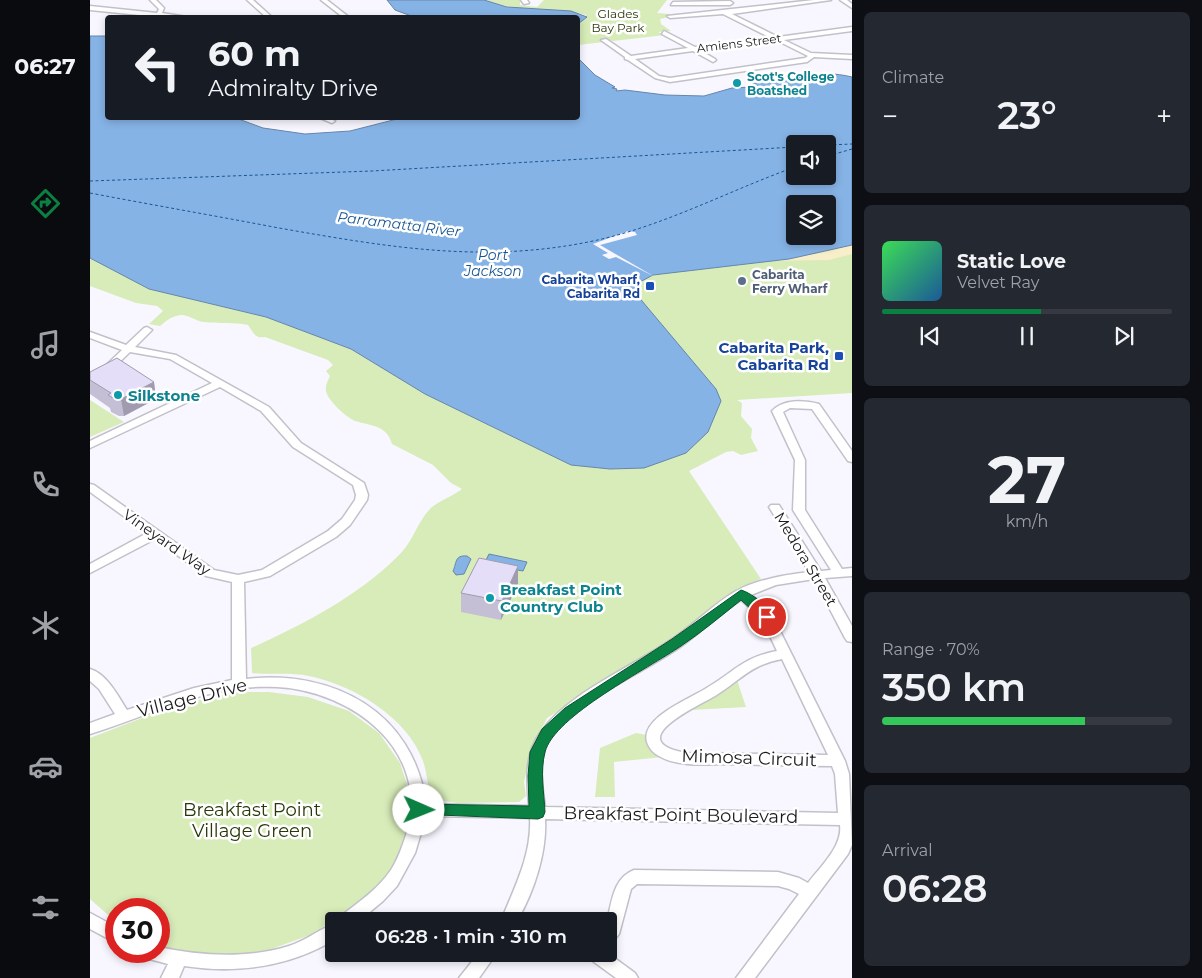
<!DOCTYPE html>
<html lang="en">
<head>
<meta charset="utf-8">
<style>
  body { margin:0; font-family:Montserrat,sans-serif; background:#242831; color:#f1f3f6; height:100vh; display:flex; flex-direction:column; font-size:19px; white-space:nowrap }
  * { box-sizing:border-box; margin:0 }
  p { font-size:16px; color:#9ea1a6 }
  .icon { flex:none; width:28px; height:28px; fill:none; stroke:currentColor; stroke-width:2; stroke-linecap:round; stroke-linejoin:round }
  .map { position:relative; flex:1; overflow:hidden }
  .side { display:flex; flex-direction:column; gap:12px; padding:12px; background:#0d0f14; width:350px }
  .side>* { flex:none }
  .banner { position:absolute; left:15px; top:15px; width:475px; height:105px; border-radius:5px; box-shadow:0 2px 8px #0003; background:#171b24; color:#f1f3f6; overflow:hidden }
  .fabs { position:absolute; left:696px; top:135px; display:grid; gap:10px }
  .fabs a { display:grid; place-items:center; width:50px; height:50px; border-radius:5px; background:#171b24; box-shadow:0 2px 8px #0003; font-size:25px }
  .speed { position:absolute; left:15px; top:898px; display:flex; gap:10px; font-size:25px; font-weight:700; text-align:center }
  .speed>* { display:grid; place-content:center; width:65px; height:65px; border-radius:50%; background:#171b24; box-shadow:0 2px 8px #0003; line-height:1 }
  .speed .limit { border:8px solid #d22; background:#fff; color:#111 }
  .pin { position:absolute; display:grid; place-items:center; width:42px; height:42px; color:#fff; margin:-21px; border:2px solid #fff; border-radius:50%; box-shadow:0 1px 5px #0007 }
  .me { position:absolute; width:55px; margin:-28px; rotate:91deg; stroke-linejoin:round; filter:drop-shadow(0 0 4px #0008) }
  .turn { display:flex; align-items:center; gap:18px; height:105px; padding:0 20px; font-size:22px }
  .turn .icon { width:65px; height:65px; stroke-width:2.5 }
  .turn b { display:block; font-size:35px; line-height:42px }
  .big { font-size:38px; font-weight:600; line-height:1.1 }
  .side .widget { flex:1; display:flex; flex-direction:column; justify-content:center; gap:8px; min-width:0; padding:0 18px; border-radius:8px; background:#242831 }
  .side .dial { align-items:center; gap:0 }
  .dial b { font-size:65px; line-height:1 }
  .song { display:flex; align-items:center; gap:15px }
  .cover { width:60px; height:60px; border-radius:8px; background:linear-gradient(135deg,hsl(130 70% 55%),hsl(210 70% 35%)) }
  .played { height:5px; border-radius:2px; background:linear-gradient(90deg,#0b8043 55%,#363941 55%) }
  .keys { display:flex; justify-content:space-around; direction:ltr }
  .heat { display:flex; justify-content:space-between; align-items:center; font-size:28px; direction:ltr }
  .charge { height:8px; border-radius:4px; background:linear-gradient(90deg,#34c759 70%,#363941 0) }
  .trip { position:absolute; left:235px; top:912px; width:292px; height:50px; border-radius:5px; background:#171b24; box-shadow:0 2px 8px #0003; font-weight:600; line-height:50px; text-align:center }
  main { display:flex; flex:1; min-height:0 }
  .tabs { display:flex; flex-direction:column; width:90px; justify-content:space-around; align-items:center; background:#090b0e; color:#9ea1a6 }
  .tabs .icon { width:35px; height:35px }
  .tabs .active { color:#0b8043 }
  .tabs b { font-size:22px; color:#f1f3f6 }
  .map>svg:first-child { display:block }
</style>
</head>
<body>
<main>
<nav class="tabs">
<b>06:27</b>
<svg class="icon active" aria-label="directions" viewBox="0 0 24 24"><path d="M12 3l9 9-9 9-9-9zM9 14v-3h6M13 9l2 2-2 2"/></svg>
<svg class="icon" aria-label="music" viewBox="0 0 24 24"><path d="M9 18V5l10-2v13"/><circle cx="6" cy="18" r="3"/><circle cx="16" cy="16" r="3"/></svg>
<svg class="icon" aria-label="phone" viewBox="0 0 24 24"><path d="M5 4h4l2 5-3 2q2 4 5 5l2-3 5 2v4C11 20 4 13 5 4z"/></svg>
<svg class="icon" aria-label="climate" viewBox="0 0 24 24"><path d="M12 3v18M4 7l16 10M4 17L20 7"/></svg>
<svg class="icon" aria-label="car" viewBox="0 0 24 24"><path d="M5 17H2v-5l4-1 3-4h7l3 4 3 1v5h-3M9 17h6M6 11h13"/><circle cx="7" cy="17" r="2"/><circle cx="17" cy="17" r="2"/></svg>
<svg class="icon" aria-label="filters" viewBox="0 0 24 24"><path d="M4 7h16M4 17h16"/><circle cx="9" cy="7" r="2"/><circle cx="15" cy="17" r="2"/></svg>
</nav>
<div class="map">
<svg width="762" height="978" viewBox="0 0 762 978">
  <rect width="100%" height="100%" fill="#f8f7ff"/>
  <path fill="#d7ecb9" d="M 394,0 L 430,0 L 430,5 L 447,7 L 454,0 L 577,0 L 567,13 L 580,14 L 579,17 L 570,19 L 571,24 L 581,31 L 568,32 L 575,35 L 523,41 L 512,38 L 510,40 L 514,42 L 488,45 L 488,24 L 496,18 L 496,15 L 481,11 L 424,8 Z
    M 762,245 L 762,393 L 647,400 L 652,403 L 651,416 L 662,429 L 661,438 L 668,451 L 651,455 L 643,451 L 636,452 L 599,471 L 671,579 L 648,588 L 582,641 L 457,718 L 442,748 L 434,782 L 436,796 L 429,802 L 367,803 L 341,799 C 338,787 337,773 333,761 C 317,717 263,685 219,676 C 201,672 180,675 162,673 L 161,648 C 214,624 265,598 307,557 C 323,543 327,521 342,507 C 351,500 363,496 372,489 L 361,483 L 343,465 L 302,444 C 297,425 281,426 265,421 C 256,417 238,401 236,391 C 235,386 238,380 240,376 L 236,371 L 243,365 L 238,360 L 175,337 C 165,339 163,332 158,325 C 144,322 129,324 114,322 C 105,321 100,315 91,315 C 82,316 76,321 70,326 L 59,324 L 73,311 L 67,306 L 46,303 L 0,286 L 0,258 L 59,289 L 176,317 L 261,349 L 335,394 L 481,465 L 520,469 L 554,468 L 627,409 L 631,401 L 626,389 L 546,295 L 548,283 L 563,275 L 699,259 Z
    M 0,400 L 34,422 L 0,437 Z
    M 647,680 L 656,707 L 601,710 Z
    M 142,692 L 179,692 L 218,697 L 259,711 L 289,733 L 310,763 L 321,796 L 317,829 L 301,872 L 264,907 L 220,935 L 162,956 L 92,952 L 69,945 L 69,909 L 26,909 L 26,922 L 0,899 L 0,738 L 78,708 Z
    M 546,733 L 557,735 L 573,757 L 524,762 L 525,797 L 505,797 L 510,748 Z"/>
  <path fill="#f8eec9" d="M 762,245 L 762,254 L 739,260 L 671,261 L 726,254 Z"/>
  <path fill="#86b3e6" stroke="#6685aa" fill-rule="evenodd" d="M 297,0 L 394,0 L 417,7 L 481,11 L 497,17 L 488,24 L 488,18 L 324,17 L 305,10 Z
    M 0,36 L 17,36 L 18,118 L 146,118 L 173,128 L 215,134 L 260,131 L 311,118 L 488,118 L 488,58 L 505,75 L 525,87 L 522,88 L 527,89 L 526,91 L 535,90 L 575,95 L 614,96 L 642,88 L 661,87 L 662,84 C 694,76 729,69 762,77 L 762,245 L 699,259 L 563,275 L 548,283 L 547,295 L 626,389 L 631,401 L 618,432 L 596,453 L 554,468 L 520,469 L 481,465 L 335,394 L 261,349 L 176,317 L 59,289 L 0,258 ZM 705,144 L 738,144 L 738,176 L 705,176 ZM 705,204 L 738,204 L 738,236 L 705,236 Z
    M 399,554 L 437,562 L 433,571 L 394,564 Z
    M 377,556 L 381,559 L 374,574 L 366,575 L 363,571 C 367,563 364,555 377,556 Z"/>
  <path fill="#f8f7ff" d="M 538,231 L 545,232 L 547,235 L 510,245 L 565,277 L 526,257 L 519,259 L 512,255 L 518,253 L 503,244 Z"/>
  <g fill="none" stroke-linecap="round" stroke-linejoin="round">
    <path stroke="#175693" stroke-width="1" stroke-dasharray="3 2.5" stroke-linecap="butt" d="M 738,145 L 762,144
      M 738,156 L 762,149
      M 0,181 L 282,171 L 705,147
      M 0,193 C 63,205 126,216 189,228 C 297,247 394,264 503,241 C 574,226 638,191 705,167"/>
    <g stroke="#c2c1ca" stroke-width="3">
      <path id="minor" d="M 60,0 L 66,0 L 74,8 L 72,13 L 103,18 L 79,18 L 0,10 L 0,6 L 67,13 L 69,9 Z
        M 157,0 L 163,0 L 183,18 L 177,18 Z
        M 231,0 L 237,0 L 260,18 L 254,18 Z
        M 431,0 L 437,0 L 439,3 L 434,4 Z
        M 724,0 L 741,0 L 642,14 L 688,37 L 762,27 L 762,31 L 694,40 L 721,53 L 762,55 L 762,59 L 724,57 L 717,62 L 580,82 L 565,78 L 538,60 L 535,59 L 535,57 L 511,40 L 516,39 L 541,56 L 598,48 L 572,34 L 574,31 L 605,47 L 681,38 L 633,14 L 580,18 L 577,16 ZM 686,40 L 718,56 L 715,58 L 580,78 L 569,76 L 545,59 L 603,51 L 623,62 L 626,60 L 625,59 L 610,50 Z
        M 750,0 L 757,0 L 762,4 L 762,8 Z
        M 583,2 L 640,1 L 643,3 L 640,5 L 581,5 Z
        M 230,118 L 238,118 L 245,121 L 242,123 Z
        M 57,327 L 62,330 L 45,347 L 86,355 L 179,407 L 211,443 L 274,483 L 278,495 L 277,500 L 260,525 L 246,537 L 180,576 L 154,582 L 156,679 C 243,669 324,712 336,804 L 439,806 C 437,781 434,755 450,733 C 477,694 540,668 579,641 C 603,626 622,605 646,591 C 668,579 695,575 719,572 L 679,507 L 681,505 L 689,505 L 731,571 L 741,570 L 703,510 L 705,460 L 682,411 C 693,399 714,400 729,404 L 762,451 L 762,462 L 758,461 L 722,409 L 700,408 L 693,412 L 715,460 L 715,510 L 752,569 L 762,568 L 762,576 L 735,578 L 762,626 L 762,642 L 757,641 L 755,638 L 724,579 L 686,585 L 661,595 L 669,601 L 683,617 L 755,761 L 759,774 L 762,845 L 758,854 L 665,978 L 646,978 L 709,894 L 699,889 L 688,886 L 547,884 L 541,889 L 529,934 L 525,939 L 519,941 L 519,921 L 517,921 C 522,902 523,878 544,870 L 688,872 L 709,878 L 718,883 C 730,867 753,846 750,825 L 455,819 C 457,852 444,892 427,921 L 411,921 C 424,888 442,855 440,818 L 336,816 L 325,853 L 307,886 L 293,901 L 269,921 L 249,921 L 251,916 C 269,902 288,889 301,870 C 308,859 312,847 316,835 C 342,751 263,691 187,687 C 120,683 61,715 0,734 L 0,723 L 25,714 L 9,689 L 0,681 L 0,669 C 17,674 28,696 37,710 L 104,688 L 142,680 L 142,582 L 116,576 L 65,539 L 0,573 L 0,564 L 57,533 L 0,492 L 0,484 L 4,485 L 124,570 L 148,575 L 172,570 L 238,531 L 252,519 L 265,500 L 266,495 L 263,485 L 203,447 L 171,411 L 130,387 L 0,448 L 0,441 L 122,383 L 80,359 L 40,352 L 15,376 L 0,384 L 0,377 L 9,372 L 32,350 L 0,338 L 0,332 L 36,345 L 54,328 ZM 651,600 L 672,619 L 687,651 C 653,657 643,673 615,689 C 599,699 550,718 557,742 C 559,748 563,753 569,756 C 590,768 619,764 643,764 C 676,765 709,766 742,766 L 745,774 L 748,813 L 455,807 C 452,785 447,759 460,739 C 487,700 551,674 590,647 C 611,632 629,614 651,600 ZM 692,659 L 738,755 L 596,753 C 531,741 606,707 625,696 C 651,680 660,665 692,659 Z
        M 0,913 L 26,927 L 26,943 L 0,929 Z
        M 244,924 L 244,940 C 199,967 146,974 94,966 L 89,978 L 71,978 L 78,964 L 48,956 L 46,951 L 69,951 L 69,947 C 111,956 157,959 199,946 C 215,941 228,930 244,924 Z
        M 388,954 L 406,954 L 389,978 L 369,978 Z
        M 498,954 L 519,954 L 545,973 L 548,978 L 526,978 L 500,959 Z"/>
    </g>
    <use href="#minor" fill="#fff" fill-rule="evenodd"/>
  </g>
  <path fill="#c4bfd5" d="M 0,372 L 64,382 L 66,399 L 34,416 L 29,416 L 21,412 L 20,408 L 0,394 Z
    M 428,566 L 428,584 L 411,620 L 371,612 L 371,593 Z"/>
  <path fill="#a09bae" d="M 64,382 L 66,399 L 34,416 L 31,399 Z
    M 428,566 L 428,584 L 411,620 L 412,601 Z"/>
  <path fill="#e4def8" stroke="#a09bae" d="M 27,358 L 64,382 L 31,399 L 25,399 L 18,395 L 21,393 L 0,380 L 0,372 Z
    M 389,558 L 428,566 L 412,601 L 371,593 Z"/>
  <path fill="#0b8043" stroke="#07532c" d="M 651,590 C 664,594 676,606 684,617 L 682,620 L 673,620 L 651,600 C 631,616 612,632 591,646 C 559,668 464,716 455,752 C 450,771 454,793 455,812 L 453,817 L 448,819 L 324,814 L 322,810 L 324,806 L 329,804 L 439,806 L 438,776 L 440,752 L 452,729 L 475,708 L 582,639 Z"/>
  <g fill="#0f9aa8" stroke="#fff" stroke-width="2">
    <circle cx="647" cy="83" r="5"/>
    <circle cx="28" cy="395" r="5"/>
    <circle cx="400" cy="598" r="5"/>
  </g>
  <circle fill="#5c6f8a" stroke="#fff" stroke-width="2" cx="652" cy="281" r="5"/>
  <g fill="#1a4fb4" stroke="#fff" stroke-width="2">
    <rect x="555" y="281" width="10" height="10" rx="2.5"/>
    <rect x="744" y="351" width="10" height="10" rx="2.5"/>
  </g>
  <g text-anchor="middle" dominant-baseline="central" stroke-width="5" stroke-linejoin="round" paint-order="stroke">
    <g font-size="12" fill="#293809" stroke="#fff">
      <text x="528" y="13">Glades<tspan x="528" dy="14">Bay Park</tspan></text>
    </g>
    <g font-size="12" fill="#1b1a1e" stroke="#fff">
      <text transform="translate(649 43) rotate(-7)">Amiens Street</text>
    </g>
    <g font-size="12" font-weight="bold" fill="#0d838f" stroke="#fff" text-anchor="start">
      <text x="657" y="76">Scot's College<tspan x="657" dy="14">Boatshed</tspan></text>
    </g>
    <g font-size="12" font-weight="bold" fill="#4e5e75" stroke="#fff" text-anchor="start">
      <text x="662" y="274">Cabarita<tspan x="662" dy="14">Ferry Wharf</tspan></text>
    </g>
    <g font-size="12" font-weight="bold" fill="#164399" stroke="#fff" text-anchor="end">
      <text x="550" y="279">Cabarita Wharf,<tspan x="550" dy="14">Cabarita Rd</tspan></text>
    </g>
    <g font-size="14" font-style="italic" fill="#175693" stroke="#fff">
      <text transform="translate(309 224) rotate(7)">Parramatta River</text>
      <text x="403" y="255">Port<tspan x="403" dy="16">Jackson</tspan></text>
    </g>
    <g font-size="15" font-weight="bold" fill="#164399" stroke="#fff" text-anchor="end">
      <text x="739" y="347">Cabarita Park,<tspan x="739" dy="17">Cabarita Rd</tspan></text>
    </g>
    <g font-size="15" font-weight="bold" fill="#0d838f" stroke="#fff" text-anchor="start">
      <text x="38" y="395">Silkstone</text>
      <text x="410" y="589">Breakfast Point<tspan x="410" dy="17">Country Club</tspan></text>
    </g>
    <g font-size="15" fill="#1b1a1e" stroke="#fff">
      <text transform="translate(77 542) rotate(35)">Vineyard Way</text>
      <text transform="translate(716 559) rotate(59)">Medora Street</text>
    </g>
    <g font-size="18" fill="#1b1a1e" stroke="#fff">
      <text transform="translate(102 698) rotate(-14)">Village Drive</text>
      <text transform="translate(659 758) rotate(2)">Mimosa Circuit</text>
      <text transform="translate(591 815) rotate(1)">Breakfast Point Boulevard</text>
    </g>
    <g font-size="18" fill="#293809" stroke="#fff">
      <text x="162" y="810">Breakfast Point<tspan x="162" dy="21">Village Green</tspan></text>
    </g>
  </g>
</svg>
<div class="fabs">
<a><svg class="icon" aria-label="sound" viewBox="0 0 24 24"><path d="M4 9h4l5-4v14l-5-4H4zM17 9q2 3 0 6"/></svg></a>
<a><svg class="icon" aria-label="layers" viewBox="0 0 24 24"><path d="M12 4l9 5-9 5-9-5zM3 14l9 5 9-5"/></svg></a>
</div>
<div class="speed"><div class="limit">30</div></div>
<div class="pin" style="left:677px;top:617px;background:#d93025"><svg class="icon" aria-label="arrive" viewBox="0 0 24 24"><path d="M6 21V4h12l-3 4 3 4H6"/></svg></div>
<svg class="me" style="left:329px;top:810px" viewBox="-20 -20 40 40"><circle r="19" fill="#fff"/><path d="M0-13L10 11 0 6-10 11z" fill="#0b8043"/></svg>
<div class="trip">06:28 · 1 min · 310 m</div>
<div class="banner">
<div class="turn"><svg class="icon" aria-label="left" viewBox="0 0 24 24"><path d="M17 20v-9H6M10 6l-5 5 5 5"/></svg><div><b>60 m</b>Admiralty Drive</div></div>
</div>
</div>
<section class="side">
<div class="widget"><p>Climate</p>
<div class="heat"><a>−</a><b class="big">23°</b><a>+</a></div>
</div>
<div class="widget">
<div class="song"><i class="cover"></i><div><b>Static Love</b><p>Velvet Ray</p></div></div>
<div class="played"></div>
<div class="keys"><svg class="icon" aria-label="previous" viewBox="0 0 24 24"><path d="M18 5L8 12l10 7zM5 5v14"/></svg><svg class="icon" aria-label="pause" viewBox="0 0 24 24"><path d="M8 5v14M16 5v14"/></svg><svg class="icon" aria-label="next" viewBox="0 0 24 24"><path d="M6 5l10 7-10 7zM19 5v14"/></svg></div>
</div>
<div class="widget dial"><b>27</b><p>km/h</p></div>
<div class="widget"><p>Range · 70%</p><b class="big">350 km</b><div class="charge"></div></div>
<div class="widget"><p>Arrival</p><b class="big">06:28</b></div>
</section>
</main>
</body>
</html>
